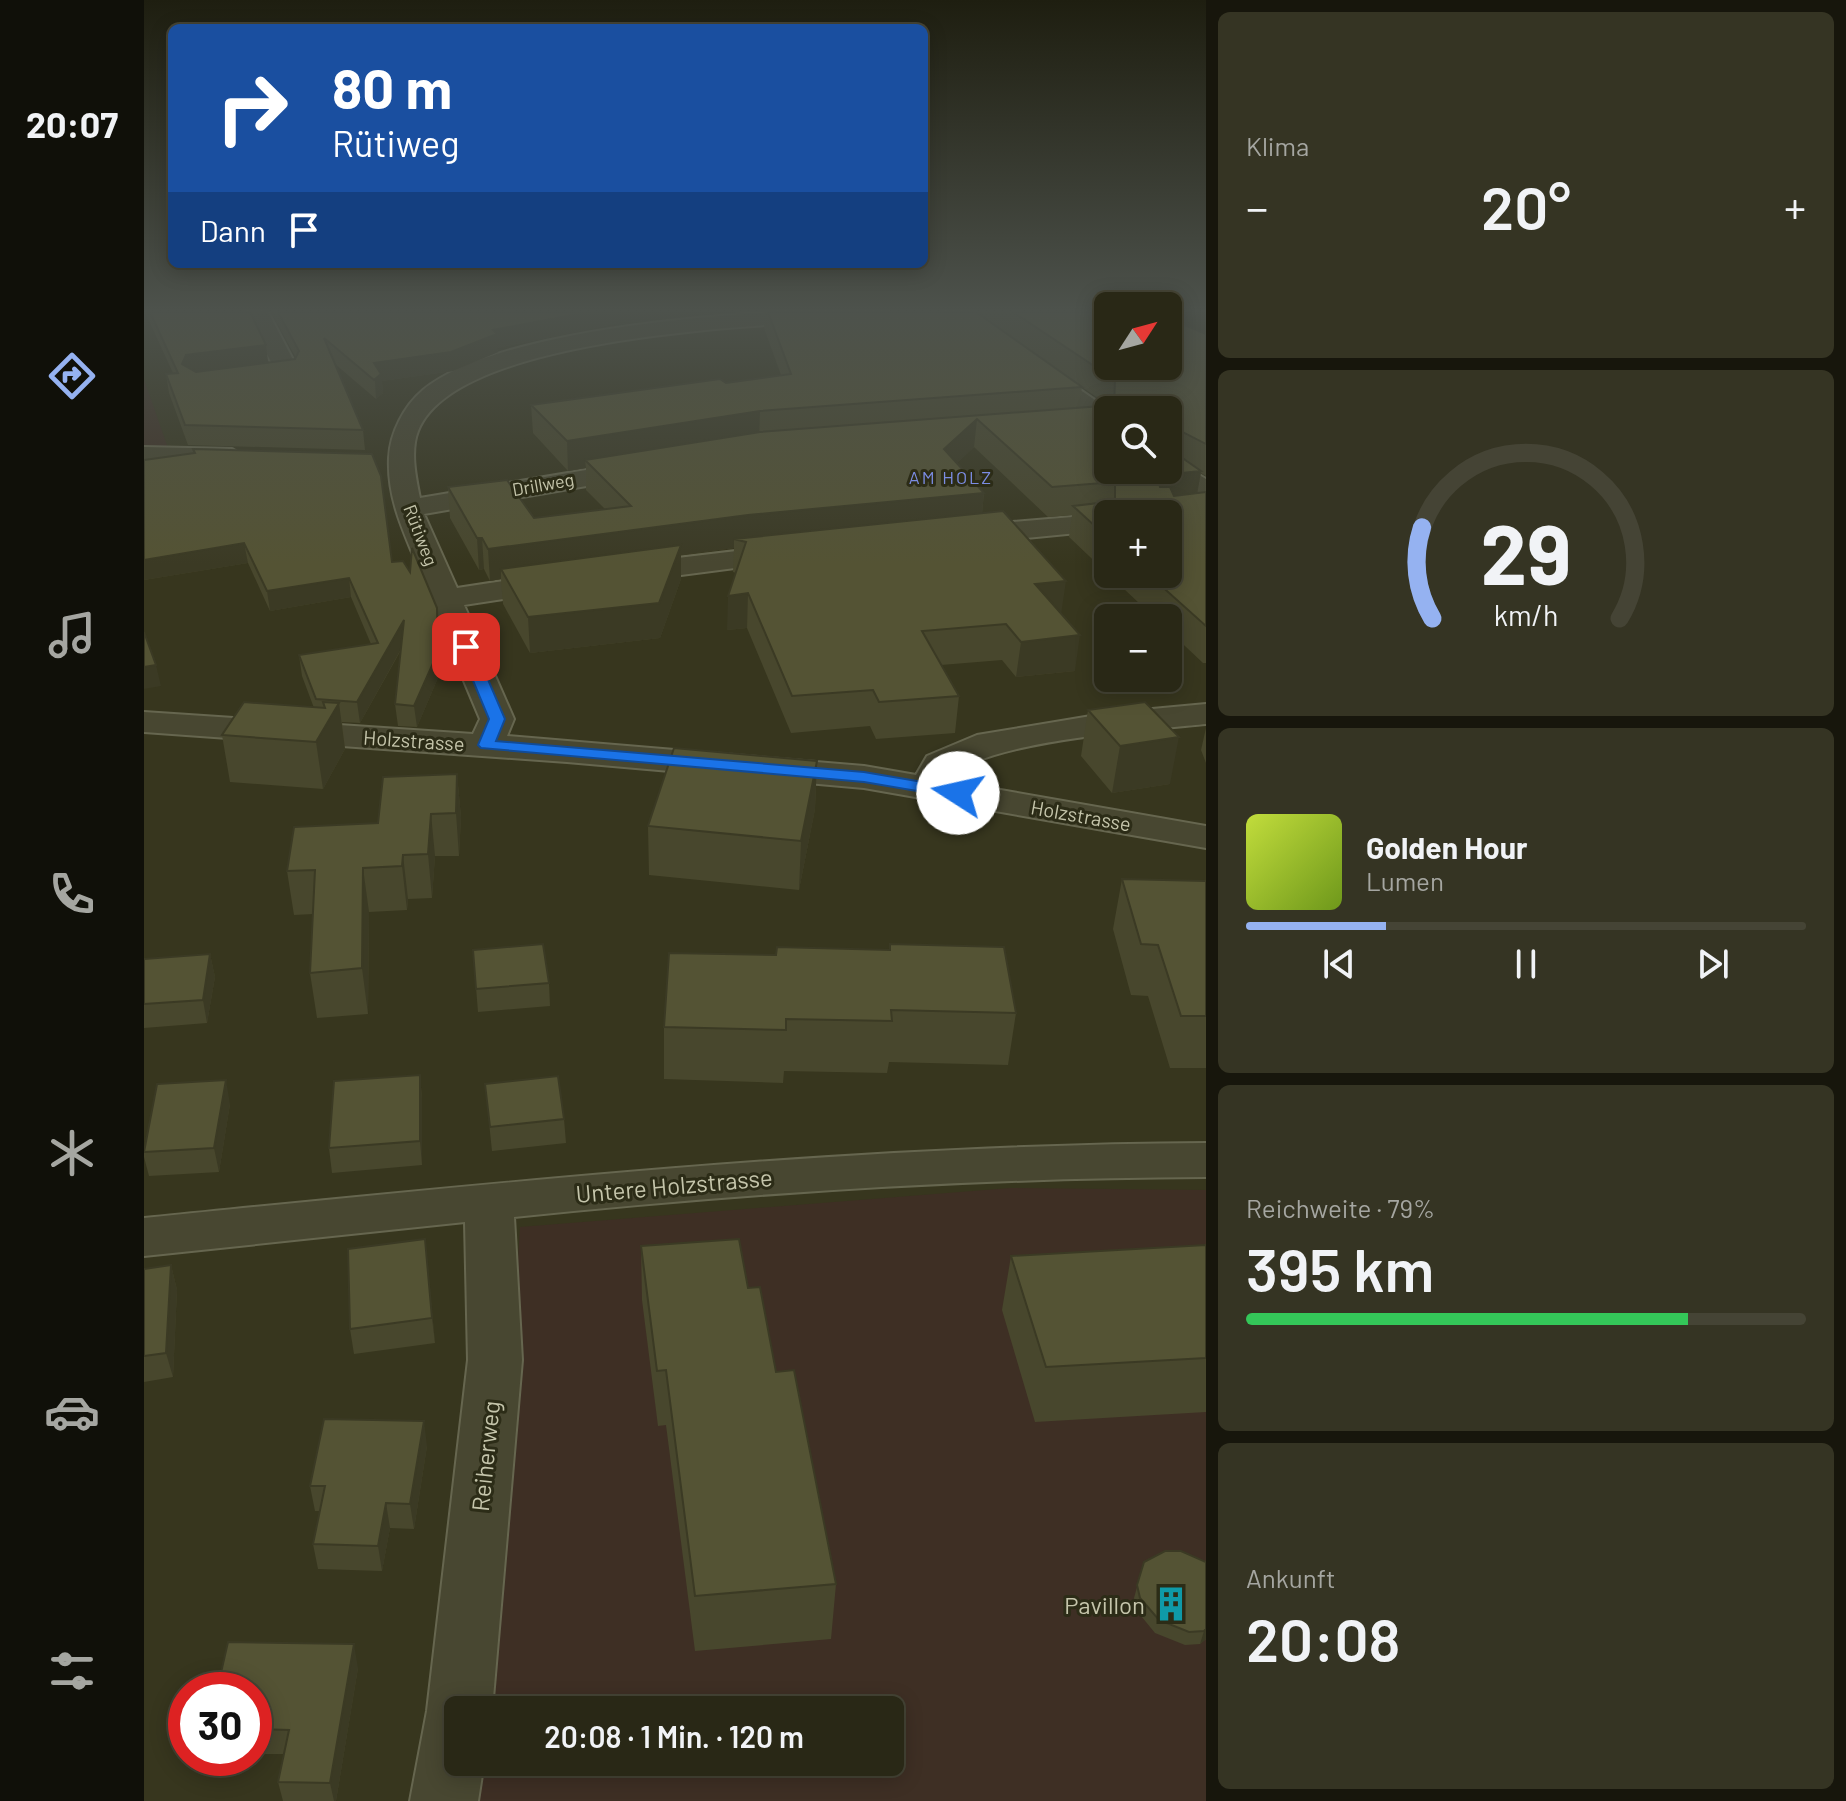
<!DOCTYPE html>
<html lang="de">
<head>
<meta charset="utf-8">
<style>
  body { margin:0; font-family:Barlow,sans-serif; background:#353423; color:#f1f3f6; height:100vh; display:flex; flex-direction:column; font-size:30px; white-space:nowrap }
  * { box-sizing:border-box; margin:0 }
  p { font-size:26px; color:#a5a6a1 }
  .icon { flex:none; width:44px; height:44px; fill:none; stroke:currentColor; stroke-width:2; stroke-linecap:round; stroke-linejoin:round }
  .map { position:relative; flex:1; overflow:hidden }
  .side { display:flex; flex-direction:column; gap:12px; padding:12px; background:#17160c; width:640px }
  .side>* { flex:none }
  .top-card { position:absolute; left:24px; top:24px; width:760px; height:244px; border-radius:12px; box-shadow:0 4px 20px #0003,0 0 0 2px #454435; background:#1a4fa0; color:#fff; overflow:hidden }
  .needle { width:52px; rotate:54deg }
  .buttons { position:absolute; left:950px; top:292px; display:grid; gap:16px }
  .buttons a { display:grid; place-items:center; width:88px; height:88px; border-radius:12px; background:#292816; box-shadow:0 4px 20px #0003,0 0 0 2px #454435; font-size:40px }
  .speed { position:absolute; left:24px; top:1672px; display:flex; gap:16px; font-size:40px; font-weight:700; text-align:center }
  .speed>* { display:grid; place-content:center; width:104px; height:104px; border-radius:50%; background:#292816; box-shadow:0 4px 20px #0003,0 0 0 2px #454435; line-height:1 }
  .speed .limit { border:12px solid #d22; background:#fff; color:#111 }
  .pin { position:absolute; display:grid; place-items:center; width:68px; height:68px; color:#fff; margin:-34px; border-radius:16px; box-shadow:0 4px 12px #0006 }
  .me { position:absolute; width:88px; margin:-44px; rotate:280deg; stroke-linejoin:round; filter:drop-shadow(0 0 6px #0008) }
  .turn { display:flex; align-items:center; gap:28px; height:168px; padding:0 32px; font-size:36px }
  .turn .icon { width:104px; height:104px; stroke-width:2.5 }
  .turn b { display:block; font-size:56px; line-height:68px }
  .then { display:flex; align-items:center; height:76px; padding:0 32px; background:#0003; gap:16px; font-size:30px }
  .big { font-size:60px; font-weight:600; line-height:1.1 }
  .side .tile { flex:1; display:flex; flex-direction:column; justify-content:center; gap:12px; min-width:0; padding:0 28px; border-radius:12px; background:#353423 }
  .side .dial { align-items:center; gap:0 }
  .dial svg { height:208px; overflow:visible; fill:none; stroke:#454435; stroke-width:7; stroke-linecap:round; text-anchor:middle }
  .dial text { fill:#f1f3f6; stroke:none }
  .song { display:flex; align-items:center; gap:24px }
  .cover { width:96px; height:96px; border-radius:12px; background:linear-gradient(135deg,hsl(70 70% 55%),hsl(80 70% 35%)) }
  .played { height:8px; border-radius:4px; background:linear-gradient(90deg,#95b2f1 25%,#454435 25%) }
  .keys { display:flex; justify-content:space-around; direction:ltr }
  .heat { display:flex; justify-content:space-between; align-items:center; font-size:44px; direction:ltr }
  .charge { height:12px; border-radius:6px; background:linear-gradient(90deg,#34c759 79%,#454435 0) }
  .trip { position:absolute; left:300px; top:1696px; width:460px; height:80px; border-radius:12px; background:#292816; box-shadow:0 4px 20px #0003,0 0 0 2px #454435; font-weight:600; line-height:80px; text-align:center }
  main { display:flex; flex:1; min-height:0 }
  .dock { display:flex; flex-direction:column; width:144px; justify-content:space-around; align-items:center; background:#101009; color:#a5a6a1 }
  .dock .icon { width:56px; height:56px }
  .dock .on { color:#95b2f1 }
  .dock b { font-size:36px; color:#f1f3f6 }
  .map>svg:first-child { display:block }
</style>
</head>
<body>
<main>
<nav class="dock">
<b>20:07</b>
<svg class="icon on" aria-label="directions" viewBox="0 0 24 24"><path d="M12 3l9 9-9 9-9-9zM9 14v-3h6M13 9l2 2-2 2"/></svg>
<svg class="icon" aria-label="music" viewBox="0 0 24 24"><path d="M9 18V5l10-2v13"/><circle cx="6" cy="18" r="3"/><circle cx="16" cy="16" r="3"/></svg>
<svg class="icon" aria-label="phone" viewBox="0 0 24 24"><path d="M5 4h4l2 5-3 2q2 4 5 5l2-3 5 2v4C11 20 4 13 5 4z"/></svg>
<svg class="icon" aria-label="climate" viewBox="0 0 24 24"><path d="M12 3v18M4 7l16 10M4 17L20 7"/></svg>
<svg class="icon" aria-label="car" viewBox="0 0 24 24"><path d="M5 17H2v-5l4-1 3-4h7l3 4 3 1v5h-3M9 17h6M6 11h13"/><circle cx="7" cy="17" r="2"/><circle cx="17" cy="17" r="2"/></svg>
<svg class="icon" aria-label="filters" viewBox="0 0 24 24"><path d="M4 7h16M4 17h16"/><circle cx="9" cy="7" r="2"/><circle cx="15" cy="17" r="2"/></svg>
</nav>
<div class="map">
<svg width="1062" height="1801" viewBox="0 0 1062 1801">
  <rect width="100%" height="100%" fill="#37361e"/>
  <path fill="#3e2f24" d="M 0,379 L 25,451 L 0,450 Z
    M 866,1188 L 1062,1190 L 1062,1801 L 335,1801 L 340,1762 L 746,1762 L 746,1710 L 346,1710 L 376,1227 Z"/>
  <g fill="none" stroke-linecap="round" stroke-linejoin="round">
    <g stroke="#66664f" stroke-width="4">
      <path id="street" d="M 102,312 L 124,312 L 155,371 L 151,376 L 102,383 L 94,381 L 90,376 L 94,371 L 129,366 Z
        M 631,312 L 745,312 L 734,319 C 639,324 313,332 274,431 C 266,451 272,478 276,498 L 495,461 L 504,463 L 508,469 L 504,475 L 495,477 L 280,514 L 313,588 L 411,573 L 422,576 L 426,582 L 422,588 L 411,591 L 320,605 L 370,719 L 363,736 L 720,766 L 772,775 L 783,756 L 833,735 L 965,713 L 1062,704 L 1062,724 C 1013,729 827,741 805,781 L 1062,826 L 1062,848 L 720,788 L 423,762 L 0,732 L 0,712 L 329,734 L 336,719 C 316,672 297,625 279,579 C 263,538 243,503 245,458 C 246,433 260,406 279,390 C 347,334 543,317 631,312 Z
        M 800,312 L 825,312 L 965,410 L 964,429 L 955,426 Z
        M 0,447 L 88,449 L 101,457 L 88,465 L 0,463 Z
        M 1024,457 L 1062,479 L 1062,500 L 1052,498 L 1015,471 L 1024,470 Z
        M 964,514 L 964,530 L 821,544 L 811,541 L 807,535 L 811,529 L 821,526 Z
        M 642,545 L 652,548 L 657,554 L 652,560 L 483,582 L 472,579 L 468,573 L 472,567 L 483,564 Z
        M 1062,1143 L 1062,1177 C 831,1178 600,1193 370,1217 L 378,1360 L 348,1710 L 314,1710 L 314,1762 L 340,1762 L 334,1801 L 266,1801 L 283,1711 L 324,1360 L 321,1222 L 0,1256 L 0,1218 C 354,1183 706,1145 1062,1143 Z"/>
    </g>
    <use href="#street" fill="#484731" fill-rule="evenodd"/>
  </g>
  <path fill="#48472d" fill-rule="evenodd" d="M 1,312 L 106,312 L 122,345 L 124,363 L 151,359 L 152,358 L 127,312 L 475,312 L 475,323 L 353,348 L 354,352 L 309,371 L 238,381 L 239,393 L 232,399 L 191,364 L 219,430 L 221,450 L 44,445 L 25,393 L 22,374 L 29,373 Z
    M 621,312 L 964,312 L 1062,334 L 1062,476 L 1057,473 L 1053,493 L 1062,492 L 1062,663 L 1059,663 L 1024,630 L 1024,618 L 1011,618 L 964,574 L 1024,574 L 964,514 L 964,574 L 925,537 L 928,515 L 904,517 L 830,447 L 813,463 L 840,493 L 838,514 L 917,614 L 931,671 L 872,677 L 858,660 L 797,665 L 815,696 L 811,733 L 732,739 L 726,726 L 647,733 L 603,628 L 583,630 L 592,573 L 589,572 L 590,548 L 537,555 L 537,579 L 516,638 L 386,653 L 359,604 L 357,579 L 346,581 L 340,569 L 335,570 L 306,518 L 304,487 L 390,518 L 461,509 L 442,490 L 442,468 L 424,471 L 389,433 L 387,405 L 582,383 L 637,375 L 620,328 ZM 938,387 L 964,405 L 935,408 Z
    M 49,449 L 248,562 L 295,628 L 296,673 L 273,727 L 254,726 L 251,704 L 257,650 L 216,723 L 198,722 L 201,749 L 179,789 L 86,782 L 78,735 L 170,708 L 158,676 L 155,655 L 227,644 L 207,597 L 126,611 L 104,563 L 0,580 L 0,460 L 50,453 Z
    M 944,710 L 1026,784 L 968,793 L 937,756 Z
    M 1062,728 L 1062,763 L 1057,750 Z
    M 673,761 L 671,809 L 655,890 L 505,875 L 504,826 Z
    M 313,774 L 317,817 L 315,856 L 291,856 L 288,898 L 264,899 L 263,910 L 225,912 L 224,1014 L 173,1018 L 166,973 L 169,914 L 150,915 L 143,871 L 234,823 Z
    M 978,879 L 1062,881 L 1062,1068 L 1026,1068 L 1004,996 L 987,995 L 969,929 Z
    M 746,944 L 872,1013 L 864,1065 L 745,1062 L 743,1073 L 640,1071 L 639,1083 L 520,1079 L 520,1027 L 632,955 L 745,950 Z
    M 329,950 L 405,983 L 406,1006 L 334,1012 Z
    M 66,954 L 71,977 L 63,1023 L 0,1028 L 0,959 Z
    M 276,1075 L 278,1099 L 278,1165 L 188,1173 L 185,1148 Z
    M 341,1084 L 420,1119 L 422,1143 L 348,1151 Z
    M 86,1104 L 75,1172 L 5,1176 L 0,1157 L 0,1147 Z
    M 281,1239 L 291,1343 L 210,1354 L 206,1329 Z
    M 1062,1245 L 1062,1412 L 891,1422 L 858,1310 L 867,1256 Z
    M 497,1246 L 604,1288 L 632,1372 L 692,1584 L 687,1639 L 551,1651 L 522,1425 L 514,1426 L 498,1300 Z
    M 27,1265 L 33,1290 L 29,1377 L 0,1382 L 0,1269 Z
    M 283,1446 L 270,1529 L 246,1528 L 238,1571 L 174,1569 L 169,1544 L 176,1511 L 171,1511 L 166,1486 Z
    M 1000,1562 L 1062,1562 L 1062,1639 L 1056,1644 L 1041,1645 L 1011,1633 L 993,1611 L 990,1598 Z
    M 214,1668 L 192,1801 L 139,1801 L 134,1782 L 140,1754 L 110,1754 L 110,1690 Z"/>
  <path fill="#3b3a24" d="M 444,312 L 475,312 L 475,323 L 353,348 L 354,352 L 309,371 L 238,381 L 239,393 L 232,399 L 230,363 L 349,330 Z
    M 122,345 L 124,364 L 45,374 L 38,364 L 42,355 Z
    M 616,411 L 615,439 L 441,460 L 442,468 L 424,471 L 423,441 Z
    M 833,419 L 830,447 L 798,478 L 800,449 Z
    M 1057,471 L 1052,501 L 1023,504 L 1015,481 L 1028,474 Z
    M 840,493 L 837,523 L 602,542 L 590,539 L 590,548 L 537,555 L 537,579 L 516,638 L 386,653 L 384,617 L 357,569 L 357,579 L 346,581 L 344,549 L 604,515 Z
    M 333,538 L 338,538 L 340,569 L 335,570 Z
    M 100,543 L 104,563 L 0,580 L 0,560 Z
    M 205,578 L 207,597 L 126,611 L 123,591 Z
    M 922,581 L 917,615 L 891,584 Z
    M 604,593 L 603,628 L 583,630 L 584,596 Z
    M 293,608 L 296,673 L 273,727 L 270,706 Z
    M 260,620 L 262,640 L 216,723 L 213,702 Z
    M 936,635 L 931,671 L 872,677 L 877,642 Z
    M 12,665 L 17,686 L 0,689 L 0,667 Z
    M 195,703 L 201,749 L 179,789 L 172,742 Z
    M 1035,737 L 1026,784 L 968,793 L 976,746 Z
    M 673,761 L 671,809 L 655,890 L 657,841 Z
    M 313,774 L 317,817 L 315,856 L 312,813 Z
    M 287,814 L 291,856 L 288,898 L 284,854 Z
    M 259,855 L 264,899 L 263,910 L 258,866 Z
    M 219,868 L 225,912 L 224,1014 L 218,968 Z
    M 66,954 L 71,977 L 63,1023 L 59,1000 Z
    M 276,1075 L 278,1099 L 278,1165 L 276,1141 Z
    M 82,1080 L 86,1104 L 75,1172 L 70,1148 Z
    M 281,1239 L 284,1264 L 291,1343 L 288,1318 Z
    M 27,1265 L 33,1290 L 29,1377 L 22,1353 Z
    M 280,1421 L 283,1446 L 270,1529 L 266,1504 Z
    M 242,1503 L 246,1528 L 238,1571 L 234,1546 Z
    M 1062,1629 L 1062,1639 L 1056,1644 L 1060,1631 Z
    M 210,1644 L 214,1668 L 192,1801 L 190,1801 L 186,1783 Z"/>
  <path fill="#545334" stroke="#3b3a24" stroke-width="2" d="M 6,312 L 106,312 L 122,345 L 42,355 L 38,364 L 52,372 L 151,359 L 155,351 L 134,312 L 444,312 L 349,330 L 353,334 L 307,352 L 230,363 L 237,374 L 230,380 L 180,338 L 219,430 L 41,425 L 22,374 L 34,373 Z
    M 624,312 L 832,312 L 938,387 L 616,411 L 423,441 L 387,405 L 576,379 L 582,383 L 647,374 Z
    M 869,312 L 964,312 L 964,366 L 1024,366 L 1024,318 L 1062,334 L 1062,444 L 1027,426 L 1026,438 L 1024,439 L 1024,410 L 964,410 L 964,470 L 1024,470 L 1024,448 L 1057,471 L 1028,474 L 1015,481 L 1016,487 L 1026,487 L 1030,496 L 1062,492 L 1062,626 L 1004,574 L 1024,574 L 1024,514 L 964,514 L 964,538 L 929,506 L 971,501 L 971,482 L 908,487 L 833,419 L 800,449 L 840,493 L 604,515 L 344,549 L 338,538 L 333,538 L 304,487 L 363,480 L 390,518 L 487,506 L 441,460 L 616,432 L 970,405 L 971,380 Z
    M 49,449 L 228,454 L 237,476 L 248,562 L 259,561 L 266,572 L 268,548 L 293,608 L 294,652 L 270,706 L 251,704 L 260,620 L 213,702 L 172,699 L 155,655 L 234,643 L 205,578 L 123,591 L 100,543 L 0,560 L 0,460 L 51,453 Z
    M 859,511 L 922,581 L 891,584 L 936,635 L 877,642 L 862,624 L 778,631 L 815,696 L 735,702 L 729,690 L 648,696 L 604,593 L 584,596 L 602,542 L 590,539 Z
    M 537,545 L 515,603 L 384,617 L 357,569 Z
    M 0,632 L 12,665 L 0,667 Z
    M 100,702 L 181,708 L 179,702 L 195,703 L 172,742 L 78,735 Z
    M 1001,702 L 1035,737 L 976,746 L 944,710 Z
    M 530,748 L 673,761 L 657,841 L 504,826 Z
    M 313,774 L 312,813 L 287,814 L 284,854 L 259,855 L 258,866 L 219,868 L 218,968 L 166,973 L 171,870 L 143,871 L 150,827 L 234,823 L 239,777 Z
    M 978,879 L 1062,881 L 1062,1016 L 1037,1016 L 1014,945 L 997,944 Z
    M 399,944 L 405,983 L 332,989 L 329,950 Z
    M 746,944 L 860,947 L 872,1013 L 747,1010 L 748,1021 L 642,1019 L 642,1030 L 520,1027 L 525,953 L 632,955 L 633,947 L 746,950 Z
    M 66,954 L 59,1000 L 0,1004 L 0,959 Z
    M 276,1075 L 276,1141 L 185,1148 L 190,1081 Z
    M 414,1076 L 420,1119 L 346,1127 L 341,1084 Z
    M 82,1080 L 70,1148 L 0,1152 L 13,1084 Z
    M 281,1239 L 288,1318 L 206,1329 L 204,1249 Z
    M 595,1239 L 604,1288 L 616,1287 L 632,1372 L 650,1370 L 692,1584 L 551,1596 L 522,1370 L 513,1371 L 497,1246 Z
    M 1062,1245 L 1062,1358 L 902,1367 L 867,1256 Z
    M 27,1265 L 22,1353 L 0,1356 L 0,1269 Z
    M 180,1419 L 280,1421 L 266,1504 L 242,1503 L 234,1546 L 169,1544 L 181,1486 L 166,1486 Z
    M 1021,1551 L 1037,1551 L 1062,1562 L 1062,1629 L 1060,1631 L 1045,1632 L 1015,1620 L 996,1598 L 993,1585 L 1000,1562 Z
    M 84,1642 L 210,1644 L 186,1783 L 134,1782 L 145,1730 L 110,1729 L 110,1690 L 73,1690 Z"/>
  <linearGradient id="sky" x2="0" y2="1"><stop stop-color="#1e1e10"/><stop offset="0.55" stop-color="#4d524c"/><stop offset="1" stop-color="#4d524c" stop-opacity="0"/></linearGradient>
  <rect width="1062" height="564" fill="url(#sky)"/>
  <path fill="#1a73e8" stroke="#114b97" stroke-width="2" d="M 322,643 L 330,647 L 361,719 L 352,741 L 720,772 L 814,788 L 822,793 L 814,798 L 720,782 L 337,748 L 334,745 L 345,719 L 315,647 Z"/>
  <defs>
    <g id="building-bare" transform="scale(2.76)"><path d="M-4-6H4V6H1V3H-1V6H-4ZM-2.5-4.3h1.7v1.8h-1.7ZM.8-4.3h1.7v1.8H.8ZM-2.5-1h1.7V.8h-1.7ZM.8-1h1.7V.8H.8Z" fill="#0f9aa8" stroke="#2c2c17" stroke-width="2.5" paint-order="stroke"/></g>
  </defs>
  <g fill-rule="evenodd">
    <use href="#building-bare" x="1027" y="1604"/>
  </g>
  <g text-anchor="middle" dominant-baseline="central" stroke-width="6" stroke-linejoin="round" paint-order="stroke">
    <g font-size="18" letter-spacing="2" fill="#7c8de4" stroke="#2c2c17">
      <text x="807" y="477">AM HOLZ</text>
    </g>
    <g font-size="18" fill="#c5c5ab" stroke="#2c2c17">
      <text transform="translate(399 484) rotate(-10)">Drillweg</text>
      <text transform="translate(277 535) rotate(69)">Rütiweg</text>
    </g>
    <g font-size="20" fill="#c5c5ab" stroke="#2c2c17">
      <text transform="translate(270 740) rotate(4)">Holzstrasse</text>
      <text transform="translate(937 815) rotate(10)">Holzstrasse</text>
    </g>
    <g font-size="24" fill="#c5c5ab" stroke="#2c2c17">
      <text transform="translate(530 1185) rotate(-5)">Untere Holzstrasse</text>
      <text transform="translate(341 1456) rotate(-84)">Reiherweg</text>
    </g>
    <g font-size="24" fill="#c5c5ab" stroke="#2c2c17" text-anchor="end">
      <text x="1001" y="1604">Pavillon</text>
    </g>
  </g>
</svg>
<div class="buttons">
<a><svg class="needle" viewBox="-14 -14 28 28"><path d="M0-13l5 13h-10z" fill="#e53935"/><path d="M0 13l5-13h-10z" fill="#a5a6a1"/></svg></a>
<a><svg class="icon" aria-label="search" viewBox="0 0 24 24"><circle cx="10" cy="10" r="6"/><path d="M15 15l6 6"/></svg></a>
<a>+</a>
<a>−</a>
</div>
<div class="speed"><div class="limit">30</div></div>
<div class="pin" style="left:322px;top:647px;background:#d93025"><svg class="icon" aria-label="arrive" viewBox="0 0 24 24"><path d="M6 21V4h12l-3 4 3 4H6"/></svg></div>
<svg class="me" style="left:814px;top:793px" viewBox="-20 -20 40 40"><circle r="19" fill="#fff"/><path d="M0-13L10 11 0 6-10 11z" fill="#1a73e8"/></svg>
<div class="trip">20:08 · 1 Min. · 120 m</div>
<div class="top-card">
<div class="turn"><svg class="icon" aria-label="right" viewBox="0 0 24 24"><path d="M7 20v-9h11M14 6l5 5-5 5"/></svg><div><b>80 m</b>Rütiweg</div></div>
<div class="then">Dann<svg class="icon" aria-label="arrive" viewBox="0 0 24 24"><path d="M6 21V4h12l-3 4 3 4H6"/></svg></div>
</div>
</div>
<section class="side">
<div class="tile"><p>Klima</p>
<div class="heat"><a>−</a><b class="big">20°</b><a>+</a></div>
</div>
<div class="tile dial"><svg viewBox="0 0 100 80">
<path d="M14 69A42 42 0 1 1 86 69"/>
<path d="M14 69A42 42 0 0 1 10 34" stroke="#95b2f1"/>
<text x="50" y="56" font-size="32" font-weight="700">29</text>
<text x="50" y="72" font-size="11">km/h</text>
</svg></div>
<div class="tile">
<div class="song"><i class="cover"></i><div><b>Golden Hour</b><p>Lumen</p></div></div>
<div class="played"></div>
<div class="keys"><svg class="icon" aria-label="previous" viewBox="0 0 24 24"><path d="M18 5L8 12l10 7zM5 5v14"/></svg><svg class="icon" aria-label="pause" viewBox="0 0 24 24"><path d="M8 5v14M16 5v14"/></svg><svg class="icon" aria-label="next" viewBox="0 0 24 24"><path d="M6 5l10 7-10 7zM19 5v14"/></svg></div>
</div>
<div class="tile"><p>Reichweite · 79%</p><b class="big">395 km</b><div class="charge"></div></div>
<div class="tile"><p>Ankunft</p><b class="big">20:08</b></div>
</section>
</main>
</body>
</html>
